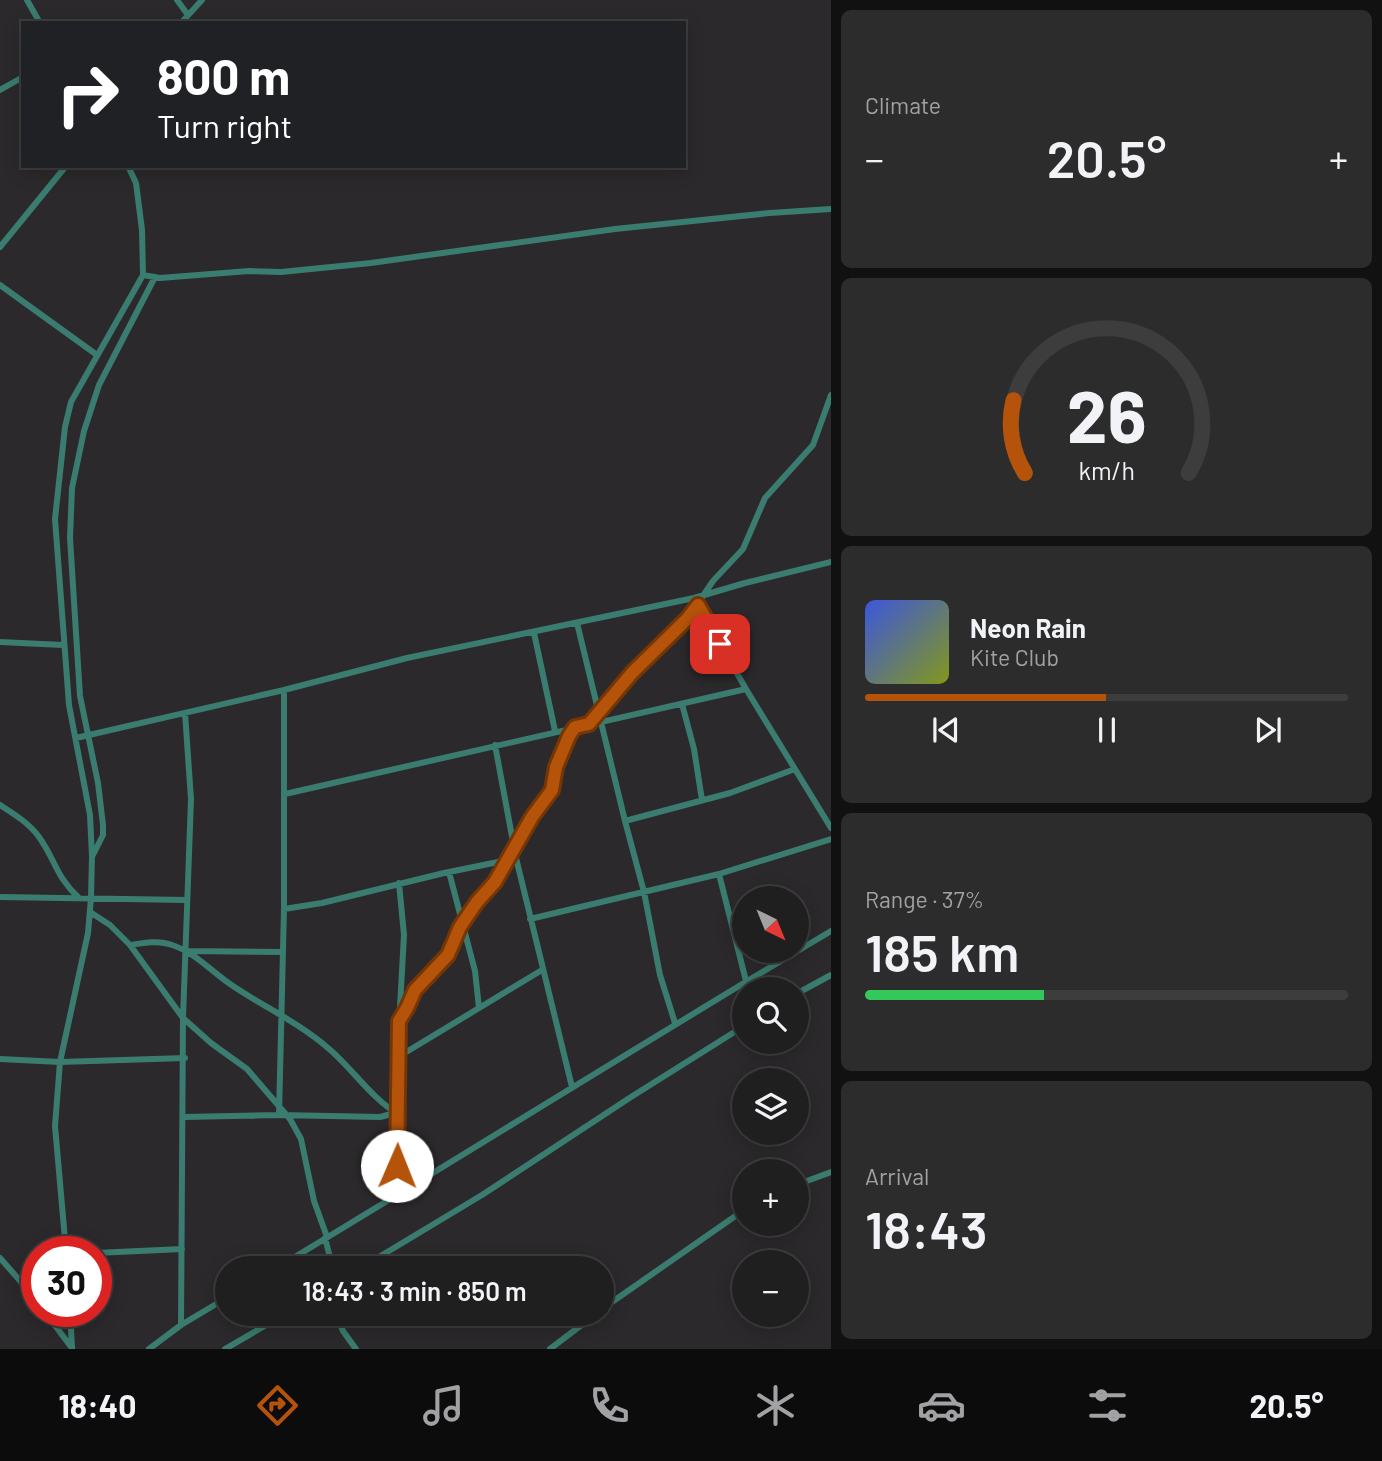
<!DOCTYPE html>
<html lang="en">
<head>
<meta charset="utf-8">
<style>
  body { margin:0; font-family:Barlow,sans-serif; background:#2d2c2d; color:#f1f3f6; height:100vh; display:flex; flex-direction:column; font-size:26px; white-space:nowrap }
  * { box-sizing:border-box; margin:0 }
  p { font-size:23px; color:#a2a2a5 }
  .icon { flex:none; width:38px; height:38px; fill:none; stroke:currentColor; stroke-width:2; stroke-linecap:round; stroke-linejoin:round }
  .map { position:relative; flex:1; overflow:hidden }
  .panel { display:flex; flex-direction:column; gap:10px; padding:10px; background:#121112; width:551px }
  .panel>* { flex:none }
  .top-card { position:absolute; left:21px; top:21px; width:665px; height:147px; border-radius:0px; box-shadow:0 4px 18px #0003,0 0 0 2px #3d3d3e; background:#202124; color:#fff; overflow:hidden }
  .needle { width:46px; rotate:137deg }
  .tools { position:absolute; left:732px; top:886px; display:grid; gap:14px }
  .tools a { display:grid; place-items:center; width:77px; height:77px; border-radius:50%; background:#201f20; box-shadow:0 4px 18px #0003,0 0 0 2px #3d3d3e; font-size:35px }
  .speed { position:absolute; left:21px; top:1236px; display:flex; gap:14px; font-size:35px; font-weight:700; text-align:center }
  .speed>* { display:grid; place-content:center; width:91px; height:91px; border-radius:50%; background:#201f20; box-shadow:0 4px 18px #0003,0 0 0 2px #3d3d3e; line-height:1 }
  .speed .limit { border:10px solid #d22; background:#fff; color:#111 }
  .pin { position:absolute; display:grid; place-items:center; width:60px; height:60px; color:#fff; margin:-30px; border-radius:14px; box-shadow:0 4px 10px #0006 }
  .me { position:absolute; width:77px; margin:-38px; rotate:1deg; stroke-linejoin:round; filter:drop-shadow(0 0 5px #0008) }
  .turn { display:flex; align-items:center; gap:24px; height:147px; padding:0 21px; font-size:32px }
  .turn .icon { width:91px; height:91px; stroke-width:2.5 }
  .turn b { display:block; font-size:49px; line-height:60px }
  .big { font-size:52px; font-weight:600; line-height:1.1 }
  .panel .tile { flex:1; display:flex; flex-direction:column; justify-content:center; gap:10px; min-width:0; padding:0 24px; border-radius:10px; background:#2d2c2d }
  .panel .dial { align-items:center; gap:0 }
  .dial svg { height:182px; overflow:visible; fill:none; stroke:#3d3d3e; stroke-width:7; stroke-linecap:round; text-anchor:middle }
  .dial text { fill:#f1f3f6; stroke:none }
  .song { display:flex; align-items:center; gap:21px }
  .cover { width:84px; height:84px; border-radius:10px; background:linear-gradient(135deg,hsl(230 70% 55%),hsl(70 70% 35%)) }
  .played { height:7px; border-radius:4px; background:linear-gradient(90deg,#b45309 50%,#3d3d3e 50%) }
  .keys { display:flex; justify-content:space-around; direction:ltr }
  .heat { display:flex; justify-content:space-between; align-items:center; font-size:38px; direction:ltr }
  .charge { height:10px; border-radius:5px; background:linear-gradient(90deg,#34c759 37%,#3d3d3e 0) }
  .trip { position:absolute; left:215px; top:1256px; width:399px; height:70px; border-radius:35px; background:#201f20; box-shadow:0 4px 18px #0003,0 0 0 2px #3d3d3e; font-weight:600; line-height:70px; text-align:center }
  .tabs { display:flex; height:112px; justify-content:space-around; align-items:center; background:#0d0c0d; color:#a2a2a5 }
  .tabs .icon { width:49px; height:49px }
  .tabs .active { color:#b45309 }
  .tabs b { font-size:32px; color:#f1f3f6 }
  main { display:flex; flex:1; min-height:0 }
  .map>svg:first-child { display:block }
</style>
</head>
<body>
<main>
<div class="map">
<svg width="831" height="1349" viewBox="0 0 831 1349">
  <rect width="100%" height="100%" fill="#2b292b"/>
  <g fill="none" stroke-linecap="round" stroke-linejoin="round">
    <path stroke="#3a7c6f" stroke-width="6" d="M 27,0 L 40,23
      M 177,0 L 188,15
      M 181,23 L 202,0
      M 0,90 L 23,77
      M 0,247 L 66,166
      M 143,275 L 160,278 L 249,271 L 281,272 L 371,263 L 615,229 L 770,213 L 831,209
      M 0,285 L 97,355
      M 697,604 L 746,689 L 831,828
      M 577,623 L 625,821 L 644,892 L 660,975 L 675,1023
      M 534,633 L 555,731
      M 0,642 L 63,645
      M 682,704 L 694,749 L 702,800
      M 589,724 L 632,673 L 688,618 L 713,581 L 743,549 L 765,498 L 813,445 L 831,395
      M 76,738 L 284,690 L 407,658 L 694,598 L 745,583 L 831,562
      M 495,745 L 516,858 L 572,1087
      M 285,794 L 746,689
      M 0,805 C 14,814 29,823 39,837 C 55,859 56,877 79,898
      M 625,821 L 730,793 L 795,769
      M 93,855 L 103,835 L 103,825 L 98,783 L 80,696 L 70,538 L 72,488 L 84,431 L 99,385 L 155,277
      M 449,872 L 475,971 L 479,1008
      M 719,874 L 746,981
      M 0,897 L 186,900
      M 284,909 L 322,903 L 444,873 L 508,860
      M 90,912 L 110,925 L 130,945 L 183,1018 L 211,1043 L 247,1069 L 290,1119 L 301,1139 L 314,1201 L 327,1237
      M 530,919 L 719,874 L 831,839
      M 130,945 C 143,943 159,940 172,945 C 194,952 211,971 230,984 C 262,1006 298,1022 328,1048 C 352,1068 371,1098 398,1114
      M 186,951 L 283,952
      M 796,994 L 831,975
      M 399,1021 L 407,1008 L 415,990 L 426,976 L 446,958 L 460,927 L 477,902 L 496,882 L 532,817 L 552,790 L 556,767 L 569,735 L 575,727
      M 398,1057 L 542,970
      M 0,1059 L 60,1062 L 185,1058
      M 279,1115 L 284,909 L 284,690
      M 184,1117 L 279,1115 L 380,1117 L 395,1113
      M 796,1185 L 831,1172
      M 396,1195 L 399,1025 L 404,935 L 399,883
      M 325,1238 L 333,1269
      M 66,1251 L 55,1126 L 60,1062 L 88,933 L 91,898 L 92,856 L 90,815 L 69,705 L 55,519 L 65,427 L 71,402 L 143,275 L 142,230 L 136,183 L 128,166
      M 96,1253 L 182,1249
      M 0,1258 L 37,1300
      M 275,1269 C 461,1157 644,1042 831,931
      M 359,1269 L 482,1195 L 631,1097 L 744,1026
      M 602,1309 L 744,1210
      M 44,1311 L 72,1348
      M 70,1311 L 72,1347
      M 336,1314 L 343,1331 L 356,1349
      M 181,1325 L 183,1018 L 191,799 L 185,713
      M 149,1349 L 181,1325 L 228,1297
      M 225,1349 L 285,1314
      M 550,1349 L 596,1314"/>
  </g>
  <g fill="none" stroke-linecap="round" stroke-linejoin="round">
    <g stroke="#753606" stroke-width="18">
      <path id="route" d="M 397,1166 L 399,1021 L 407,1008 L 415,990 L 448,955 L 460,927 L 477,902 L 495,882 L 532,817 L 552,790 L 556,767 L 569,736 L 575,727 L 589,724 L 632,673 L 688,618 L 698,605 L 720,644"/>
    </g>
    <use href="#route" stroke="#b45309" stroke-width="12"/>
  </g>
</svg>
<div class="tools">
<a><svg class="needle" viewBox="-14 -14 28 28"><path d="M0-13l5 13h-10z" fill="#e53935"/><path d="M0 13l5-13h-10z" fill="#a2a2a5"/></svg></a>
<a><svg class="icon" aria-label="search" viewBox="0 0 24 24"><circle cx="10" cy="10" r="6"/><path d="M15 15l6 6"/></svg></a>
<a><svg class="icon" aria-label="layers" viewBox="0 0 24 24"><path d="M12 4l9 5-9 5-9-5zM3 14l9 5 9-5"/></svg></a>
<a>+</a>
<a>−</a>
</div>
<div class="speed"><div class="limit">30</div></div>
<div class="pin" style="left:720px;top:644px;background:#d93025"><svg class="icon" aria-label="arrive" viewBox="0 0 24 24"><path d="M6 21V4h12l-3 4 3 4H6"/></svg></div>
<svg class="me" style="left:397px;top:1166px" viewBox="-20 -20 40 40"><circle r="19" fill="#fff"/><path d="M0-13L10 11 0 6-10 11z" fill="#b45309"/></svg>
<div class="trip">18:43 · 3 min · 850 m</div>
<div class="top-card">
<div class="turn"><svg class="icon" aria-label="right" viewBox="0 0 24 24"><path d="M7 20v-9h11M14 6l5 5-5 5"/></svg><div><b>800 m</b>Turn right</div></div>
</div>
</div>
<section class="panel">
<div class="tile"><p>Climate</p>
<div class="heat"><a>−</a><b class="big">20.5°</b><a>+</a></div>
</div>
<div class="tile dial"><svg viewBox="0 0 100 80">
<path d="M14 69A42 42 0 1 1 86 69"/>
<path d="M14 69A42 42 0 0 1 9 37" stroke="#b45309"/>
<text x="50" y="56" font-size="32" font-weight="700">26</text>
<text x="50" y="72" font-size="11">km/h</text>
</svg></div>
<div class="tile">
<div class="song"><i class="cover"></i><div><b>Neon Rain</b><p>Kite Club</p></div></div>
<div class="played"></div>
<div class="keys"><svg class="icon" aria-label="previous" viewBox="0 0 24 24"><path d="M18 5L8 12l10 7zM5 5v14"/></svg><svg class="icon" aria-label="pause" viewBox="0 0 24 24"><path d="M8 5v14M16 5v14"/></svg><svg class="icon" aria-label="next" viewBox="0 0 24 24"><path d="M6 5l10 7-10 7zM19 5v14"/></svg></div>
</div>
<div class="tile"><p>Range · 37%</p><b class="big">185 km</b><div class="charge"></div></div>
<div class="tile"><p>Arrival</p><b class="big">18:43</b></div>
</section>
</main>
<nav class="tabs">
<b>18:40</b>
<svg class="icon active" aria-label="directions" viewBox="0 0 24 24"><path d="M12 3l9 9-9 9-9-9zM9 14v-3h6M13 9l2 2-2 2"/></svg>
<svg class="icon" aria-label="music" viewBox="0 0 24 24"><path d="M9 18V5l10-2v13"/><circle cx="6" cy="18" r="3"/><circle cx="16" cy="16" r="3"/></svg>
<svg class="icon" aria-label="phone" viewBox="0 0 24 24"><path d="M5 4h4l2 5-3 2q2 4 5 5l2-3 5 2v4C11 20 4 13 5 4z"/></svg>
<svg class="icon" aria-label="climate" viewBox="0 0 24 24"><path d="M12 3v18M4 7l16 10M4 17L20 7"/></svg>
<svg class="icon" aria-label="car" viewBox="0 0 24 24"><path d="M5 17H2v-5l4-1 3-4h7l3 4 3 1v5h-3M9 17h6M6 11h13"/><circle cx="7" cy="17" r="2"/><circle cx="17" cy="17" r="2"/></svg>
<svg class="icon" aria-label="filters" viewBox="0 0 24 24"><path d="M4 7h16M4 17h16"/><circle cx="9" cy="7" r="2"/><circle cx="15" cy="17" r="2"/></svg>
<b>20.5°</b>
</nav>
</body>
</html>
